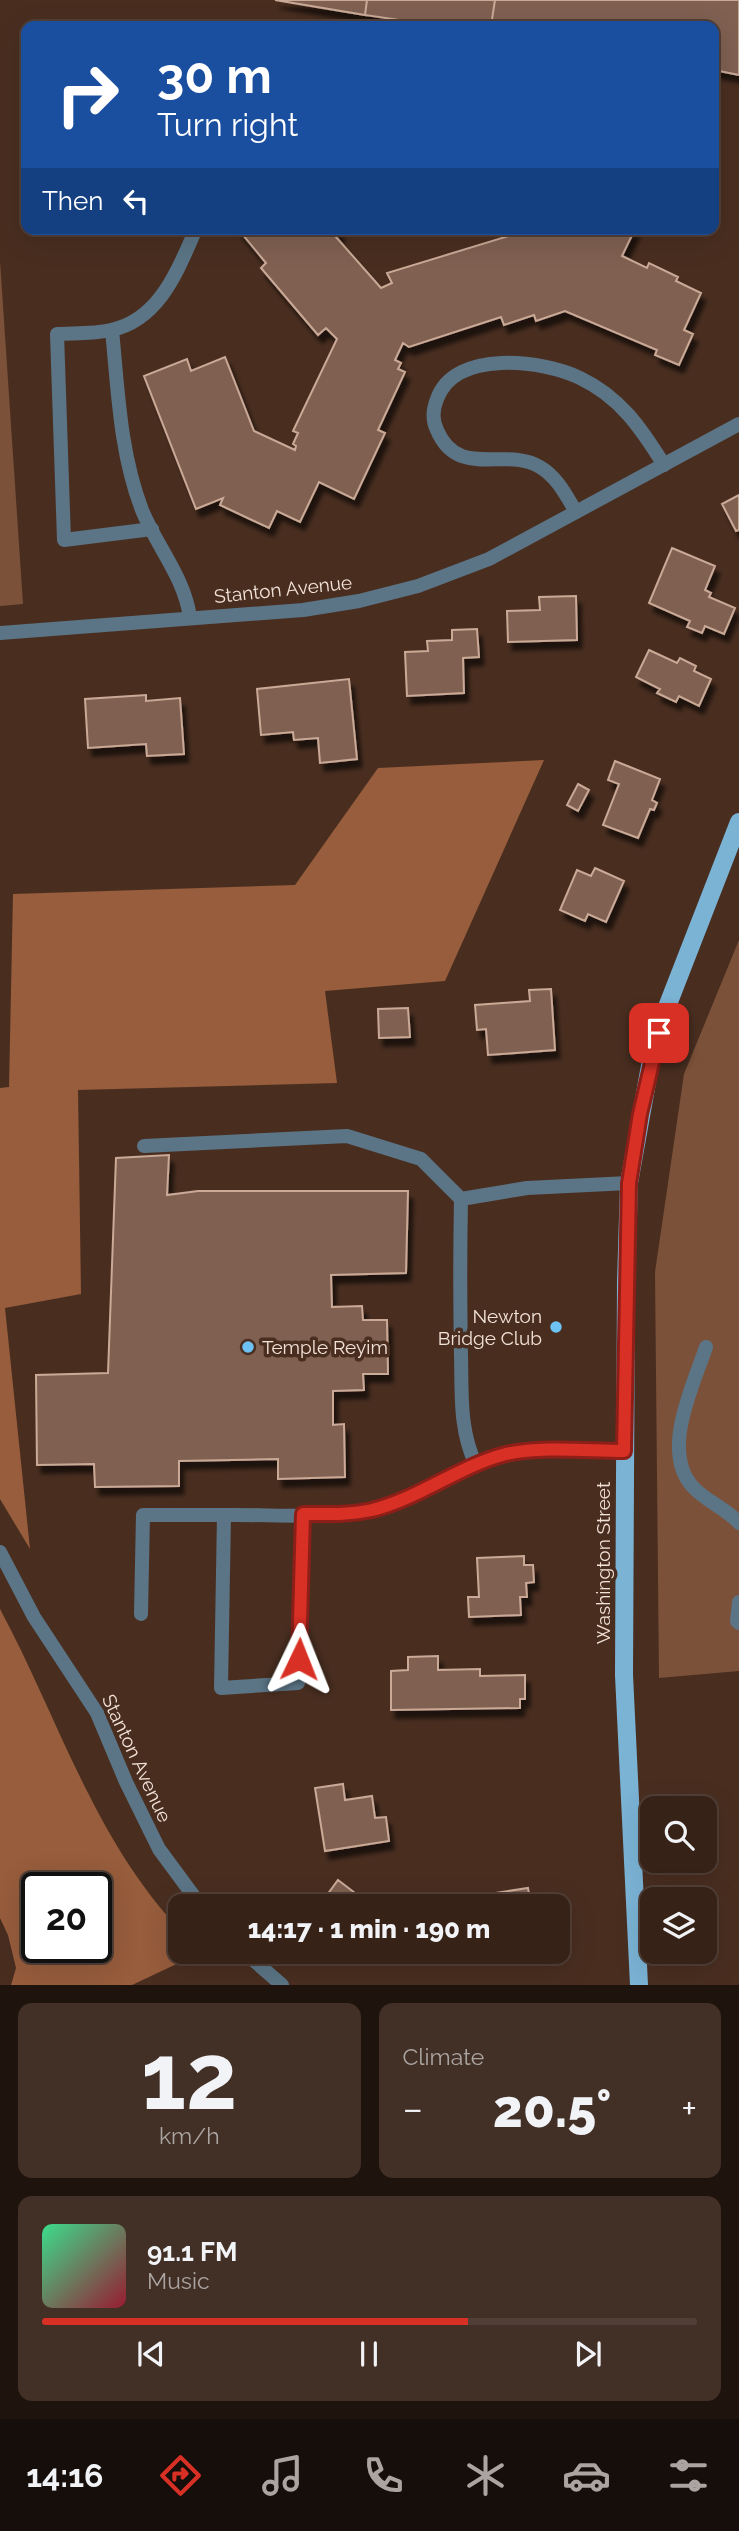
<!DOCTYPE html>
<html lang="en">
<head>
<meta charset="utf-8">
<style>
  body { margin:0; font-family:Raleway,sans-serif; background:#422f25; color:#f1f3f6; height:100vh; display:flex; flex-direction:column; font-size:26px; white-space:nowrap }
  * { box-sizing:border-box; margin:0 }
  p { font-size:23px; color:#aaa4a2 }
  .icon { flex:none; width:38px; height:38px; fill:none; stroke:currentColor; stroke-width:2; stroke-linecap:round; stroke-linejoin:round }
  .map { position:relative; height:1985px; overflow:hidden }
  .drawer { display:flex; flex-direction:column; gap:18px; padding:18px; background:#1e130d; flex:1 }
  .drawer>* { flex:none }
  .banner { position:absolute; left:21px; top:21px; width:698px; height:214px; border-radius:14px; box-shadow:0 7px 28px #0002,0 0 0 2px #513f37; background:#1a4fa0; color:#fff; overflow:hidden }
  .fabs { position:absolute; left:640px; top:1796px; display:grid; gap:14px }
  .fabs a { display:grid; place-items:center; width:77px; height:77px; border-radius:14px; background:#372218; box-shadow:0 7px 28px #0002,0 0 0 2px #513f37; font-size:35px }
  .speed { position:absolute; left:21px; top:1872px; display:flex; gap:14px; font-size:35px; font-weight:700; text-align:center }
  .speed>* { display:grid; place-content:center; width:91px; height:91px; border-radius:50%; background:#372218; box-shadow:0 7px 28px #0002,0 0 0 2px #513f37; line-height:1 }
  .speed .limit { border:4px solid #111; border-radius:10px; background:#fff; color:#111 }
  .pin { position:absolute; display:grid; place-items:center; width:60px; height:60px; color:#fff; margin:-30px; border-radius:14px; box-shadow:0 4px 10px #0006 }
  .me { position:absolute; width:77px; margin:-38px; rotate:2deg; stroke-linejoin:round; filter:drop-shadow(0 0 5px #0008) }
  .turn { display:flex; align-items:center; gap:24px; height:147px; padding:0 21px; font-size:32px }
  .turn .icon { width:91px; height:91px; stroke-width:2.5 }
  .turn b { display:block; font-size:49px; line-height:60px }
  .then { display:flex; align-items:center; height:66px; padding:0 21px; background:#0003; gap:14px; font-size:26px }
  .big { font-size:52px; font-weight:800; line-height:1.1 }
  .drawer .widget { flex:1; display:flex; flex-direction:column; justify-content:center; gap:10px; min-width:0; padding:0 24px; border-radius:14px; background:#422f25 }
  .drawer .dial { align-items:center; gap:0 }
  .dial b { font-size:91px; line-height:1 }
  .song { display:flex; align-items:center; gap:21px }
  .cover { width:84px; height:84px; border-radius:10px; background:linear-gradient(135deg,hsl(150 70% 55%),hsl(350 70% 35%)) }
  .played { height:7px; border-radius:4px; background:linear-gradient(90deg,#d93025 65%,#513f37 65%) }
  .keys { display:flex; justify-content:space-around; direction:ltr }
  .heat { display:flex; justify-content:space-between; align-items:center; font-size:38px; direction:ltr }
  .drawer .tiles { flex:1; display:grid; gap:18px; grid-template-columns:1fr 1fr }
  .widget:last-child { grid-column:span 2 }
  .trip { position:absolute; left:168px; top:1894px; width:402px; height:70px; border-radius:14px; background:#372218; box-shadow:0 7px 28px #0002,0 0 0 2px #513f37; font-weight:800; line-height:70px; text-align:center }
  .tab-bar { display:flex; height:112px; justify-content:space-around; align-items:center; background:#160e0a; color:#aaa4a2 }
  .tab-bar .icon { width:49px; height:49px }
  .tab-bar .on { color:#d93025 }
  .tab-bar b { font-size:32px; color:#f1f3f6 }
  .map>svg:first-child { display:block }
</style>
</head>
<body>
<div class="map">
<svg width="739" height="1985" viewBox="0 0 739 1985">
  <defs>
    <filter id="shadow"><feDropShadow dx="4.5" dy="8" stdDeviation="2" flood-color="#0009"/></filter>
  </defs>
  <rect width="100%" height="100%" fill="#492e20"/>
  <path fill="#7b5139" d="M 0,261 L 23,604 L 0,606 Z
    M 739,940 L 739,1671 L 659,1678 L 655,1272 L 684,1074 Z"/>
  <path fill="#975d3c" fill-rule="evenodd" d="M 544,760 L 445,981 L 325,991 L 337,1083 L 78,1090 L 81,1294 L 5,1308 L 30,1549 L 0,1499 L 0,1088 L 9,1087 L 13,894 L 295,885 L 378,768 Z
    M 0,1609 C 58,1717 94,1839 180,1930 L 180,1951 L 202,1952 L 132,1985 L 11,1985 L 16,1968 L 8,1935 L 0,1918 ZM 37,1888 L 96,1888 L 96,1948 L 37,1948 Z"/>
  <path fill="#7f6151" stroke="#caa997" stroke-width="2" filter="url(#shadow)" d="M 275,0 L 367,0 L 365,15 Z
    M 367,0 L 495,0 L 491,26 L 440,26 L 365,15 Z
    M 495,0 L 739,0 L 739,75 L 714,70 L 714,26 L 491,26 Z
    M 238,229 L 337,229 L 340,233 L 336,237 L 381,288 L 392,283 L 387,273 L 512,235 L 515,229 L 635,229 L 622,256 L 647,268 L 649,263 L 678,277 L 676,281 L 701,293 L 684,330 L 693,334 L 679,365 L 655,355 L 657,350 L 565,311 L 536,321 L 534,315 L 504,325 L 501,317 L 409,347 L 403,343 L 395,360 L 401,363 L 398,369 L 405,372 L 378,430 L 385,433 L 354,499 L 319,482 L 300,522 L 277,511 L 269,528 L 220,505 L 223,498 L 196,509 L 144,376 L 187,359 L 191,371 L 225,357 L 254,431 L 295,450 L 296,446 L 293,444 L 298,433 L 293,431 L 337,339 L 326,328 L 318,335 L 261,268 L 266,263 Z
    M 739,495 L 739,530 L 736,531 L 722,504 Z
    M 672,548 L 715,566 L 705,590 L 711,593 L 709,597 L 735,608 L 724,634 L 705,626 L 702,633 L 687,627 L 690,621 L 649,603 Z
    M 576,596 L 577,640 L 508,642 L 507,611 L 540,610 L 539,597 Z
    M 477,629 L 479,657 L 463,658 L 464,693 L 407,696 L 405,652 L 428,651 L 427,641 L 452,640 L 452,630 Z
    M 649,650 L 677,663 L 680,658 L 696,666 L 694,671 L 711,679 L 699,706 L 679,696 L 676,702 L 657,693 L 660,689 L 636,677 Z
    M 349,679 L 357,759 L 320,763 L 318,738 L 294,740 L 293,732 L 261,735 L 257,689 Z
    M 146,695 L 146,701 L 180,698 L 184,754 L 147,756 L 146,744 L 88,748 L 85,699 Z
    M 615,761 L 660,779 L 652,800 L 657,803 L 654,810 L 650,809 L 638,838 L 603,825 L 619,784 L 608,780 Z
    M 578,784 L 589,790 L 578,811 L 567,805 Z
    M 595,868 L 624,881 L 606,922 L 588,914 L 585,921 L 560,910 L 577,870 L 591,876 Z
    M 551,989 L 555,1050 L 488,1055 L 486,1029 L 477,1030 L 475,1005 L 530,1001 L 529,990 Z
    M 408,1008 L 410,1037 L 379,1038 L 378,1009 Z
    M 169,1155 L 167,1195 L 198,1191 L 408,1191 L 406,1273 L 331,1275 L 332,1307 L 362,1306 L 363,1320 L 387,1320 L 388,1374 L 363,1374 L 364,1390 L 333,1391 L 333,1425 L 344,1424 L 345,1477 L 278,1479 L 278,1459 L 179,1461 L 179,1486 L 95,1487 L 94,1464 L 37,1465 L 36,1375 L 108,1373 L 116,1158 Z
    M 524,1556 L 524,1565 L 533,1565 L 534,1582 L 526,1583 L 527,1597 L 520,1597 L 521,1615 L 469,1617 L 468,1597 L 479,1597 L 477,1558 Z
    M 438,1656 L 438,1670 L 480,1669 L 480,1676 L 525,1675 L 525,1699 L 520,1699 L 520,1708 L 391,1710 L 391,1671 L 408,1670 L 408,1657 Z
    M 343,1784 L 345,1800 L 372,1796 L 375,1818 L 386,1817 L 389,1841 L 325,1851 L 315,1788 Z
    M 338,1880 L 372,1906 L 319,1906 Z
    M 528,1888 L 531,1906 L 484,1906 L 482,1895 Z"/>
  <g fill="none" stroke-linecap="round" stroke-linejoin="round">
    <path stroke="#5b7586" stroke-width="14" d="M 112,330 C 118,391 120,453 142,510 C 157,547 185,578 190,618
      M 576,512 C 566,495 557,477 540,467 C 505,446 458,480 437,430 C 432,420 433,409 437,399 C 455,349 543,360 580,378 C 620,397 641,428 664,465
      M 152,529 L 64,540 L 57,334 C 74,333 94,334 111,330 C 160,320 178,269 196,229
      M 144,1146 L 347,1136 L 421,1159 L 461,1199
      M 706,1347 C 693,1386 661,1450 692,1486 C 705,1501 726,1508 739,1523
      M 624,1451 C 574,1451 523,1445 476,1465 C 459,1430 462,1393 461,1355 C 460,1303 460,1251 461,1199 L 527,1188 L 629,1183
      M 303,1514 L 298,1683 L 221,1688 L 224,1515 C 271,1514 324,1520 371,1510 C 407,1502 442,1481 476,1465
      M 739,1602 L 737,1621 L 739,1623
      M 141,1614 L 143,1515 L 224,1515"/>
    <path stroke="#5b7586" stroke-width="14" d="M 0,633 L 303,610 L 359,601 L 418,586 L 489,559 L 739,424
      M 0,1552 L 34,1617 L 97,1713 L 126,1782 L 159,1849 L 201,1906
      M 243,1951 L 282,1985"/>
    <path stroke="#7bb3d5" stroke-width="18" d="M 639,1985 L 624,1675 L 626,1283 L 629,1183 L 651,1060 L 667,1007 L 739,822"/>
  </g>
  <g fill="none" stroke-linecap="round" stroke-linejoin="round">
    <g stroke="#8d1f18" stroke-width="18">
      <path id="route" d="M 299,1659 L 303,1514 C 326,1514 349,1515 372,1510 C 420,1498 459,1466 506,1454 C 542,1446 588,1451 624,1451 L 629,1183 L 640,1114 L 659,1033"/>
    </g>
    <use href="#route" stroke="#d93025" stroke-width="12"/>
  </g>
  <g fill="#6dc2f3" stroke="#492e20" stroke-width="2.5">
    <circle cx="556" cy="1327" r="7"/>
    <circle cx="248" cy="1347" r="7"/>
  </g>
  <g text-anchor="middle" dominant-baseline="central" stroke-width="7" stroke-linejoin="round" paint-order="stroke">
    <g font-size="19" fill="#f3e2d8" stroke="#492e20">
      <text transform="translate(283 589) rotate(-6)">Stanton Avenue</text>
      <text transform="translate(603 1563) rotate(-90)">Washington Street</text>
      <text transform="translate(137 1758) rotate(65)">Stanton Avenue</text>
    </g>
    <g font-size="19" fill="#f3e2d8" stroke="#492e20" text-anchor="end">
      <text x="542" y="1316">Newton<tspan x="542" dy="22">Bridge Club</tspan></text>
      <text x="262" y="1347" text-anchor="start">Temple Reyim</text>
    </g>
  </g>
</svg>
<div class="fabs">
<a><svg class="icon" aria-label="search" viewBox="0 0 24 24"><circle cx="10" cy="10" r="6"/><path d="M15 15l6 6"/></svg></a>
<a><svg class="icon" aria-label="layers" viewBox="0 0 24 24"><path d="M12 4l9 5-9 5-9-5zM3 14l9 5 9-5"/></svg></a>
</div>
<div class="speed"><div class="limit">20</div></div>
<div class="pin" style="left:659px;top:1033px;background:#d93025"><svg class="icon" aria-label="arrive" viewBox="0 0 24 24"><path d="M6 21V4h12l-3 4 3 4H6"/></svg></div>
<svg class="me" style="left:299px;top:1659px" viewBox="-20 -20 40 40"><path d="M0-17L14 15 0 8-14 15z" fill="#d93025" stroke="#fff" stroke-width="4"/></svg>
<div class="trip">14:17 · 1 min · 190 m</div>
<div class="banner">
<div class="turn"><svg class="icon" aria-label="right" viewBox="0 0 24 24"><path d="M7 20v-9h11M14 6l5 5-5 5"/></svg><div><b>30 m</b>Turn right</div></div>
<div class="then">Then<svg class="icon" aria-label="left" viewBox="0 0 24 24"><path d="M17 20v-9H6M10 6l-5 5 5 5"/></svg></div>
</div>
</div>
<section class="drawer">
<div class="tiles">
<div class="widget dial"><b>12</b><p>km/h</p></div>
<div class="widget"><p>Climate</p>
<div class="heat"><a>−</a><b class="big">20.5°</b><a>+</a></div>
</div>
<div class="widget">
<div class="song"><i class="cover"></i><div><b>91.1 FM</b><p>Music</p></div></div>
<div class="played"></div>
<div class="keys"><svg class="icon" aria-label="previous" viewBox="0 0 24 24"><path d="M18 5L8 12l10 7zM5 5v14"/></svg><svg class="icon" aria-label="pause" viewBox="0 0 24 24"><path d="M8 5v14M16 5v14"/></svg><svg class="icon" aria-label="next" viewBox="0 0 24 24"><path d="M6 5l10 7-10 7zM19 5v14"/></svg></div>
</div>
</div>
</section>
<nav class="tab-bar">
<b>14:16</b>
<svg class="icon on" aria-label="directions" viewBox="0 0 24 24"><path d="M12 3l9 9-9 9-9-9zM9 14v-3h6M13 9l2 2-2 2"/></svg>
<svg class="icon" aria-label="music" viewBox="0 0 24 24"><path d="M9 18V5l10-2v13"/><circle cx="6" cy="18" r="3"/><circle cx="16" cy="16" r="3"/></svg>
<svg class="icon" aria-label="phone" viewBox="0 0 24 24"><path d="M5 4h4l2 5-3 2q2 4 5 5l2-3 5 2v4C11 20 4 13 5 4z"/></svg>
<svg class="icon" aria-label="climate" viewBox="0 0 24 24"><path d="M12 3v18M4 7l16 10M4 17L20 7"/></svg>
<svg class="icon" aria-label="car" viewBox="0 0 24 24"><path d="M5 17H2v-5l4-1 3-4h7l3 4 3 1v5h-3M9 17h6M6 11h13"/><circle cx="7" cy="17" r="2"/><circle cx="17" cy="17" r="2"/></svg>
<svg class="icon" aria-label="filters" viewBox="0 0 24 24"><path d="M4 7h16M4 17h16"/><circle cx="9" cy="7" r="2"/><circle cx="15" cy="17" r="2"/></svg>
</nav>
</body>
</html>
